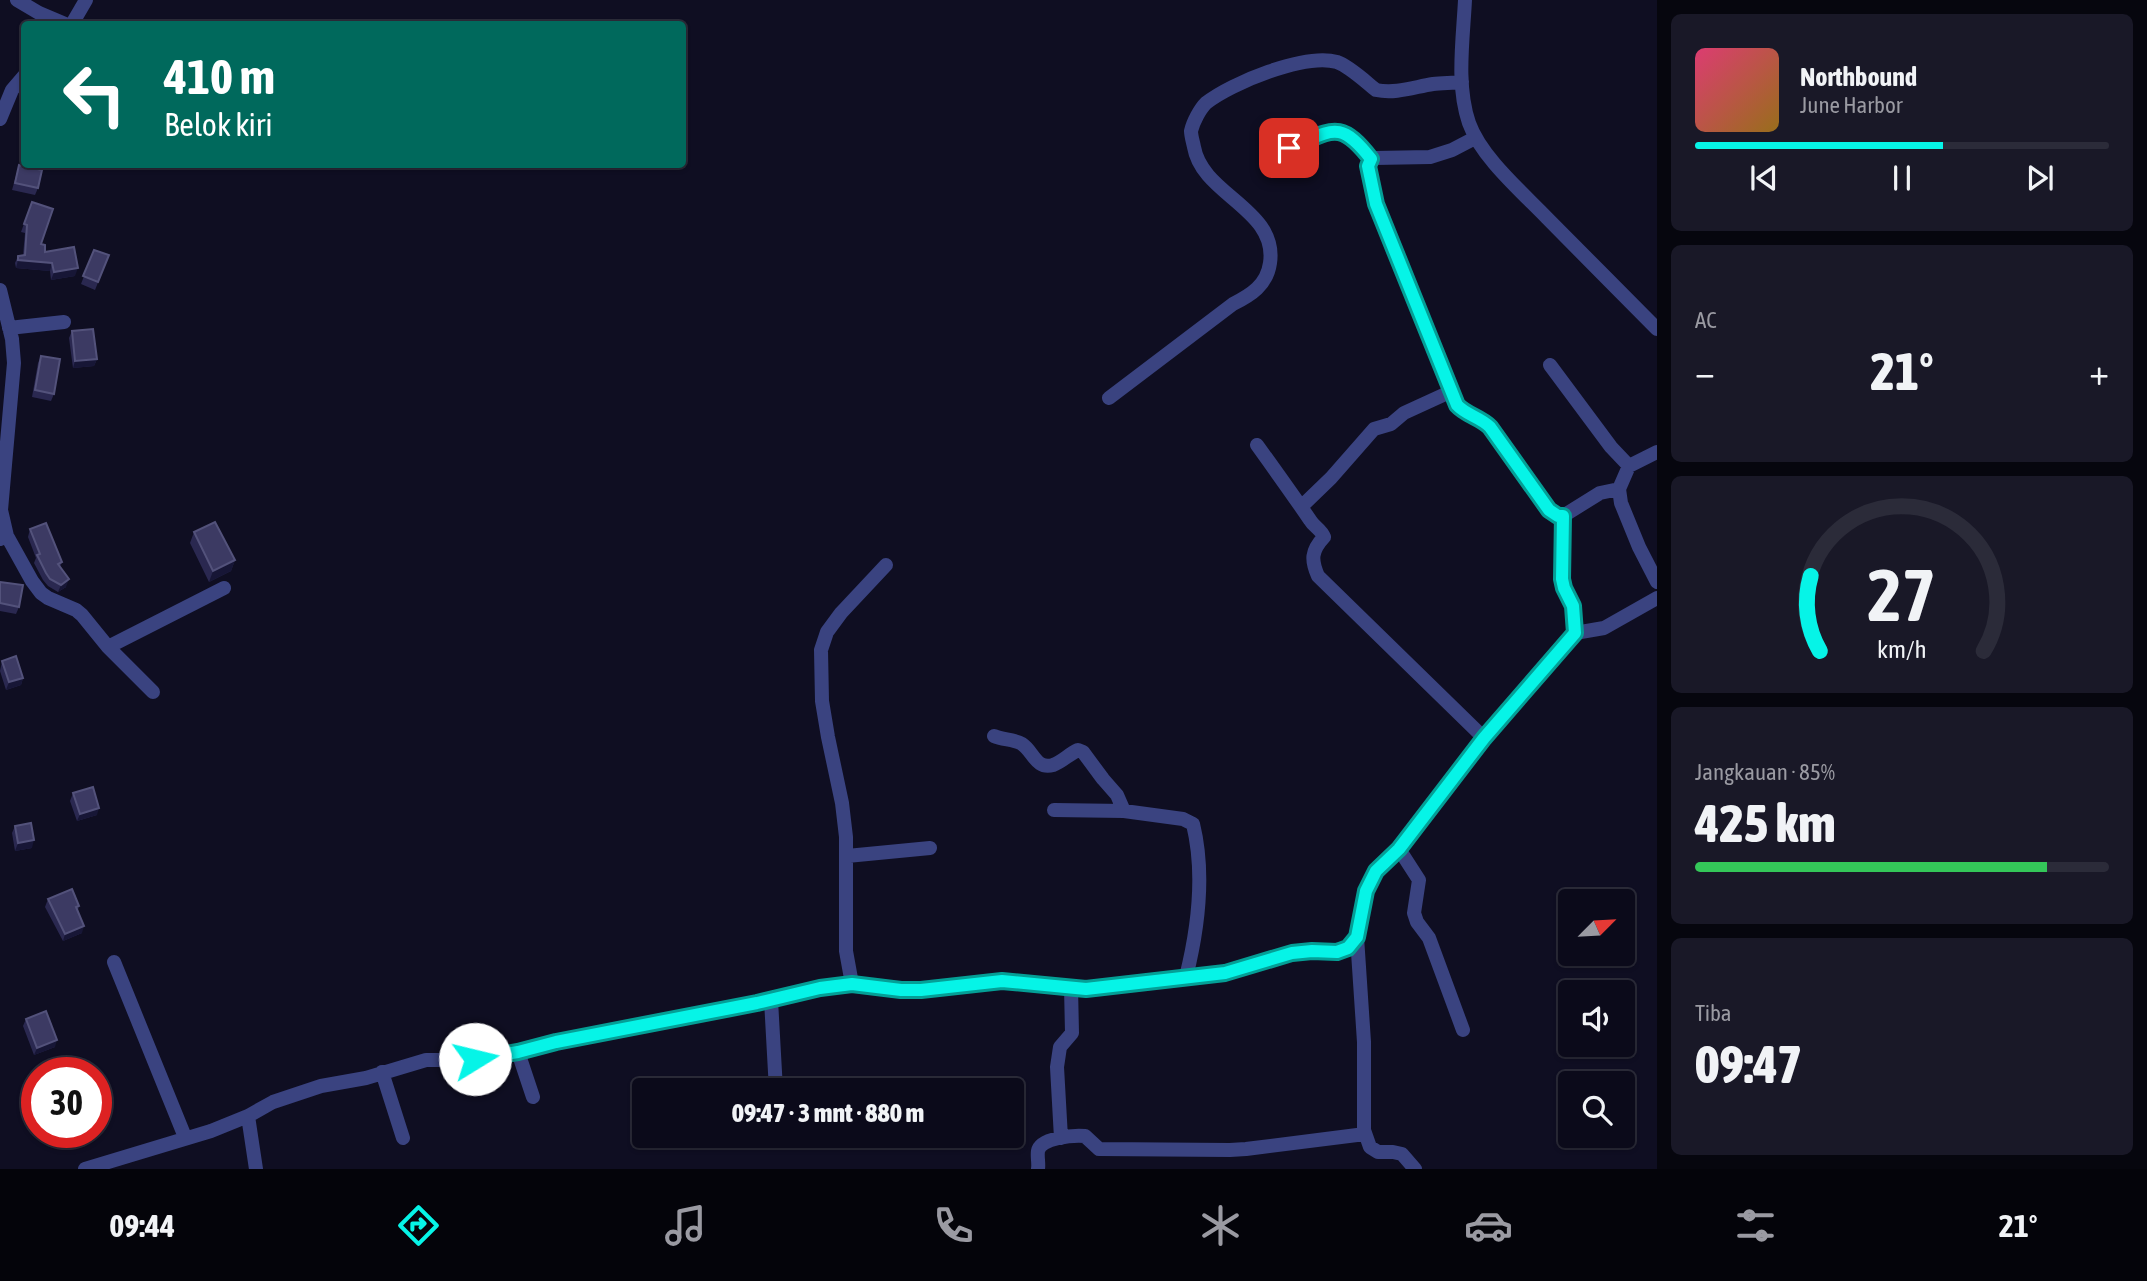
<!DOCTYPE html>
<html lang="id">
<head>
<meta charset="utf-8">
<style>
  body { margin:0; font-family:"Asap Condensed",sans-serif; background:#191827; color:#f1f3f6; height:100vh; display:flex; flex-direction:column; font-size:26px; white-space:nowrap }
  * { box-sizing:border-box; margin:0 }
  p { font-size:23px; color:#9a9aa2 }
  .icon { flex:none; width:38px; height:38px; fill:none; stroke:currentColor; stroke-width:2; stroke-linecap:round; stroke-linejoin:round }
  .map { position:relative; flex:1; overflow:hidden }
  .details { display:flex; flex-direction:column; gap:14px; padding:14px; background:#06060e; width:490px }
  .details>* { flex:none }
  .banner { position:absolute; left:21px; top:21px; width:665px; height:147px; border-radius:7px; box-shadow:0 2px 5px #0004,0 0 0 2px #2b2b39; background:#00695c; color:#fff; overflow:hidden }
  .needle { width:46px; rotate:66deg }
  .buttons { position:absolute; left:1558px; top:889px; display:grid; gap:14px }
  .buttons a { display:grid; place-items:center; width:77px; height:77px; border-radius:7px; background:#0b0a1a; box-shadow:0 2px 5px #0004,0 0 0 2px #2b2b39; font-size:35px }
  .speed { position:absolute; left:21px; top:1057px; display:flex; gap:14px; font-size:35px; font-weight:700; text-align:center }
  .speed>* { display:grid; place-content:center; width:91px; height:91px; border-radius:50%; background:#0b0a1a; box-shadow:0 2px 5px #0004,0 0 0 2px #2b2b39; line-height:1 }
  .speed .limit { border:10px solid #d22; background:#fff; color:#111 }
  .pin { position:absolute; display:grid; place-items:center; width:60px; height:60px; color:#fff; margin:-30px; border-radius:14px; box-shadow:0 4px 10px #0006 }
  .me { position:absolute; width:77px; margin:-38px; rotate:81deg; stroke-linejoin:round; filter:drop-shadow(0 0 5px #0008) }
  .turn { display:flex; align-items:center; gap:24px; height:147px; padding:0 28px; font-size:32px }
  .turn .icon { width:91px; height:91px; stroke-width:2.5 }
  .turn b { display:block; font-size:49px; line-height:60px }
  .big { font-size:52px; font-weight:800; line-height:1.1 }
  .details .card { flex:1; display:flex; flex-direction:column; justify-content:center; gap:10px; min-width:0; padding:0 24px; border-radius:10px; background:#191827 }
  .details .dial { align-items:center; gap:0 }
  .dial svg { height:182px; overflow:visible; fill:none; stroke:#2b2b39; stroke-width:7; stroke-linecap:round; text-anchor:middle }
  .dial text { fill:#f1f3f6; stroke:none }
  .song { display:flex; align-items:center; gap:21px }
  .cover { width:84px; height:84px; border-radius:10px; background:linear-gradient(135deg,hsl(340 70% 55%),hsl(40 70% 35%)) }
  .played { height:7px; border-radius:4px; background:linear-gradient(90deg,#06f4e7 60%,#2b2b39 60%) }
  .keys { display:flex; justify-content:space-around; direction:ltr }
  .heat { display:flex; justify-content:space-between; align-items:center; font-size:38px; direction:ltr }
  .charge { height:10px; border-radius:5px; background:linear-gradient(90deg,#34c759 85%,#2b2b39 0) }
  .trip { position:absolute; left:632px; top:1078px; width:392px; height:70px; border-radius:7px; background:#0b0a1a; box-shadow:0 2px 5px #0004,0 0 0 2px #2b2b39; font-weight:800; line-height:70px; text-align:center }
  .menu { display:flex; height:112px; justify-content:space-around; align-items:center; background:#04040a; color:#9a9aa2 }
  .menu .icon { width:49px; height:49px }
  .menu .selected { color:#06f4e7 }
  .menu b { font-size:32px; color:#f1f3f6 }
  main { display:flex; flex:1; min-height:0 }
  .map>svg:first-child { display:block }
</style>
</head>
<body>
<main>
<div class="map">
<svg width="1657" height="1169" viewBox="0 0 1657 1169">
  <rect width="100%" height="100%" fill="#0f0e22"/>
  <g fill="none" stroke-linecap="round" stroke-linejoin="round">
    <path stroke="#3a4380" stroke-width="14" d="M 17,0 L 39,13 L 65,24
      M 1465,0 C 1463,40 1456,85 1469,123 C 1481,157 1522,192 1547,218 C 1584,255 1620,292 1657,329
      M 72,24 L 86,0
      M 0,119 L 12,90 L 24,76
      M 1475,138 L 1452,150 L 1430,157 L 1375,158 L 1369,162 L 1368,166 L 1376,204 L 1457,405 C 1466,415 1480,417 1490,427 L 1550,510 L 1557,516 L 1563,516 L 1600,493 L 1619,489
      M 1289,148 C 1332,131 1339,118 1371,159
      M 0,290 L 12,339 L 14,363 L 1,510 L 7,536 L 0,539
      M 9,328 L 64,322
      M 1550,365 L 1611,447 L 1629,466
      M 1109,398 L 1233,304 C 1251,295 1267,285 1270,263 C 1278,209 1202,195 1194,147 C 1193,142 1191,136 1191,131 C 1193,122 1200,109 1206,103 C 1231,83 1305,53 1337,62 C 1349,66 1366,82 1376,90 C 1396,94 1414,87 1433,84 C 1442,83 1452,83 1462,82
      M 1257,445 C 1275,470 1293,495 1310,520 C 1314,527 1321,529 1324,537 C 1311,551 1311,560 1318,576 L 1484,738
      M 1657,452 L 1629,466 L 1619,489 L 1621,503 L 1639,547 L 1657,582
      M 1302,506 L 1331,478 L 1374,429 L 1391,424 L 1404,413 L 1452,391
      M 7,536 L 32,581 L 41,593 L 48,598 L 76,610 L 82,615 L 108,647 L 153,692
      M 1575,633 L 1604,628 L 1657,598
      M 108,647 L 224,588
      M 994,736 C 1003,740 1014,739 1022,744 C 1033,751 1036,770 1053,765 C 1062,762 1069,754 1078,750 L 1083,752 L 1103,779 L 1117,795 L 1124,811 L 1183,819 L 1193,824 C 1205,873 1198,929 1186,977
      M 1054,810 L 1124,811
      M 1399,849 L 1419,880 L 1414,913 L 1417,922 L 1429,938 L 1463,1030
      M 847,856 L 930,848
      M 114,962 L 185,1137
      M 852,984 L 846,951 L 846,837 L 842,803 L 828,737 L 822,701 L 821,650 L 827,632 L 841,613 L 886,565
      M 771,1000 L 776,1090
      M 518,1052 L 533,1097
      M 382,1072 L 403,1138
      M 248,1116 L 256,1169
      M 1061,1138 L 1057,1067 L 1060,1047 L 1072,1033 L 1071,987
      M 85,1169 L 211,1131 L 248,1116 L 273,1102 L 321,1086 L 366,1078 L 426,1060 L 459,1060 L 518,1052 L 556,1042 L 771,1000 L 820,988 L 852,984 L 901,990 L 921,991 L 1002,981 L 1086,989 L 1120,986 L 1225,973 L 1292,953 L 1313,951 L 1337,952 L 1348,948 L 1357,937
      M 1038,1169 C 1039,1163 1037,1157 1038,1151 C 1040,1138 1073,1135 1085,1136 L 1099,1149 L 1230,1150 L 1246,1149 L 1365,1134
      M 1415,1169 L 1402,1154 L 1393,1152 L 1378,1152 L 1370,1147 L 1364,1130 L 1364,1042 L 1357,937 L 1366,891 L 1376,871 L 1399,849 L 1484,738 L 1575,633 L 1573,606 L 1564,588 L 1562,579 L 1563,516"/>
  </g>
  <path fill="#2a2850" d="M 19,165 L 38,188 L 35,195 L 12,190 Z
    M 32,202 L 41,244 L 45,252 L 75,276 L 51,280 L 50,271 L 16,268 L 15,263 L 18,256 L 23,255 L 25,233 L 21,232 Z
    M 94,250 L 109,255 L 95,290 L 81,284 Z
    M 72,331 L 97,359 L 94,366 L 73,368 L 69,338 Z
    M 41,356 L 54,394 L 51,401 L 32,397 L 38,363 Z
    M 30,529 L 62,562 L 60,567 L 66,587 L 58,592 L 48,586 L 43,580 L 34,563 L 36,558 L 28,537 Z
    M 194,532 L 235,560 L 231,571 L 209,582 L 190,543 Z
    M 0,582 L 19,607 L 16,614 L 0,611 Z
    M 2,661 L 23,678 L 21,685 L 6,690 L 0,671 Z
    M 73,793 L 97,815 L 77,821 L 70,801 Z
    M 15,826 L 32,848 L 15,851 L 12,833 Z
    M 48,899 L 79,906 L 78,910 L 82,933 L 63,941 L 45,907 Z
    M 26,1019 L 55,1047 L 34,1055 L 23,1026 Z"/>
  <path fill="#171636" d="M 18,260 L 52,263 L 50,271 L 16,268 Z
    M 78,268 L 75,276 L 51,280 L 54,272 Z
    M 97,359 L 94,366 L 73,368 L 75,361 Z
    M 235,560 L 231,571 L 209,582 L 213,571 Z
    M 69,579 L 66,587 L 58,592 L 61,585 Z
    M 23,678 L 21,685 L 6,690 L 9,682 Z
    M 99,808 L 97,815 L 77,821 L 80,814 Z
    M 34,840 L 32,848 L 15,851 L 18,843 Z
    M 84,926 L 82,933 L 63,941 L 65,934 Z
    M 57,1040 L 55,1047 L 34,1055 L 37,1048 Z"/>
  <path fill="#3c3a63" stroke="#53527b" stroke-width="2" d="M 19,165 L 42,170 L 38,188 L 15,183 Z
    M 32,202 L 53,209 L 41,244 L 45,245 L 45,252 L 74,247 L 78,268 L 54,272 L 52,263 L 18,260 L 18,256 L 25,255 L 27,225 L 24,224 Z
    M 94,250 L 109,255 L 98,282 L 83,276 Z
    M 93,329 L 97,359 L 75,361 L 72,331 Z
    M 41,356 L 60,359 L 54,394 L 35,390 Z
    M 215,522 L 235,560 L 213,571 L 194,532 Z
    M 46,523 L 62,562 L 58,564 L 69,579 L 61,585 L 50,579 L 46,573 L 37,555 L 40,554 L 30,529 Z
    M 0,582 L 23,585 L 19,607 L 0,603 Z
    M 16,656 L 23,678 L 9,682 L 2,661 Z
    M 93,787 L 99,808 L 80,814 L 73,793 Z
    M 31,823 L 34,840 L 18,843 L 15,826 Z
    M 72,889 L 79,906 L 76,907 L 84,926 L 65,934 L 48,899 Z
    M 46,1011 L 57,1040 L 37,1048 L 26,1019 Z"/>
  <g fill="none" stroke-linecap="round" stroke-linejoin="round">
    <g stroke="#049f96" stroke-width="18">
      <path id="route" d="M 475,1059 L 518,1052 L 556,1042 L 757,1003 L 820,988 L 852,984 L 901,990 L 921,990 L 1002,981 L 1086,989 L 1225,973 L 1292,953 L 1312,951 L 1337,952 L 1348,948 L 1357,937 L 1366,891 L 1376,871 L 1399,849 L 1484,738 L 1575,633 L 1573,606 L 1564,588 L 1562,579 L 1563,516 L 1558,516 L 1549,510 L 1490,427 C 1480,417 1466,415 1457,405 L 1376,204 L 1368,166 L 1371,159 C 1339,118 1332,131 1289,148"/>
    </g>
    <use href="#route" stroke="#06f4e7" stroke-width="12"/>
  </g>
</svg>
<div class="buttons">
<a><svg class="needle" viewBox="-14 -14 28 28"><path d="M0-13l5 13h-10z" fill="#e53935"/><path d="M0 13l5-13h-10z" fill="#9a9aa2"/></svg></a>
<a><svg class="icon" aria-label="sound" viewBox="0 0 24 24"><path d="M4 9h4l5-4v14l-5-4H4zM17 9q2 3 0 6"/></svg></a>
<a><svg class="icon" aria-label="search" viewBox="0 0 24 24"><circle cx="10" cy="10" r="6"/><path d="M15 15l6 6"/></svg></a>
</div>
<div class="speed"><div class="limit">30</div></div>
<div class="pin" style="left:1289px;top:148px;background:#d93025"><svg class="icon" aria-label="arrive" viewBox="0 0 24 24"><path d="M6 21V4h12l-3 4 3 4H6"/></svg></div>
<svg class="me" style="left:475px;top:1059px" viewBox="-20 -20 40 40"><circle r="19" fill="#fff"/><path d="M0-13L10 11 0 6-10 11z" fill="#06f4e7"/></svg>
<div class="trip">09:47 · 3 mnt · 880 m</div>
<div class="banner">
<div class="turn"><svg class="icon" aria-label="left" viewBox="0 0 24 24"><path d="M17 20v-9H6M10 6l-5 5 5 5"/></svg><div><b>410 m</b>Belok kiri</div></div>
</div>
</div>
<section class="details">
<div class="card">
<div class="song"><i class="cover"></i><div><b>Northbound</b><p>June Harbor</p></div></div>
<div class="played"></div>
<div class="keys"><svg class="icon" aria-label="previous" viewBox="0 0 24 24"><path d="M18 5L8 12l10 7zM5 5v14"/></svg><svg class="icon" aria-label="pause" viewBox="0 0 24 24"><path d="M8 5v14M16 5v14"/></svg><svg class="icon" aria-label="next" viewBox="0 0 24 24"><path d="M6 5l10 7-10 7zM19 5v14"/></svg></div>
</div>
<div class="card"><p>AC</p>
<div class="heat"><a>−</a><b class="big">21°</b><a>+</a></div>
</div>
<div class="card dial"><svg viewBox="0 0 100 80">
<path d="M14 69A42 42 0 1 1 86 69"/>
<path d="M14 69A42 42 0 0 1 10 36" stroke="#06f4e7"/>
<text x="50" y="56" font-size="32" font-weight="700">27</text>
<text x="50" y="72" font-size="11">km/h</text>
</svg></div>
<div class="card"><p>Jangkauan · 85%</p><b class="big">425 km</b><div class="charge"></div></div>
<div class="card"><p>Tiba</p><b class="big">09:47</b></div>
</section>
</main>
<nav class="menu">
<b>09:44</b>
<svg class="icon selected" aria-label="directions" viewBox="0 0 24 24"><path d="M12 3l9 9-9 9-9-9zM9 14v-3h6M13 9l2 2-2 2"/></svg>
<svg class="icon" aria-label="music" viewBox="0 0 24 24"><path d="M9 18V5l10-2v13"/><circle cx="6" cy="18" r="3"/><circle cx="16" cy="16" r="3"/></svg>
<svg class="icon" aria-label="phone" viewBox="0 0 24 24"><path d="M5 4h4l2 5-3 2q2 4 5 5l2-3 5 2v4C11 20 4 13 5 4z"/></svg>
<svg class="icon" aria-label="climate" viewBox="0 0 24 24"><path d="M12 3v18M4 7l16 10M4 17L20 7"/></svg>
<svg class="icon" aria-label="car" viewBox="0 0 24 24"><path d="M5 17H2v-5l4-1 3-4h7l3 4 3 1v5h-3M9 17h6M6 11h13"/><circle cx="7" cy="17" r="2"/><circle cx="17" cy="17" r="2"/></svg>
<svg class="icon" aria-label="filters" viewBox="0 0 24 24"><path d="M4 7h16M4 17h16"/><circle cx="9" cy="7" r="2"/><circle cx="15" cy="17" r="2"/></svg>
<b>21°</b>
</nav>
</body>
</html>
